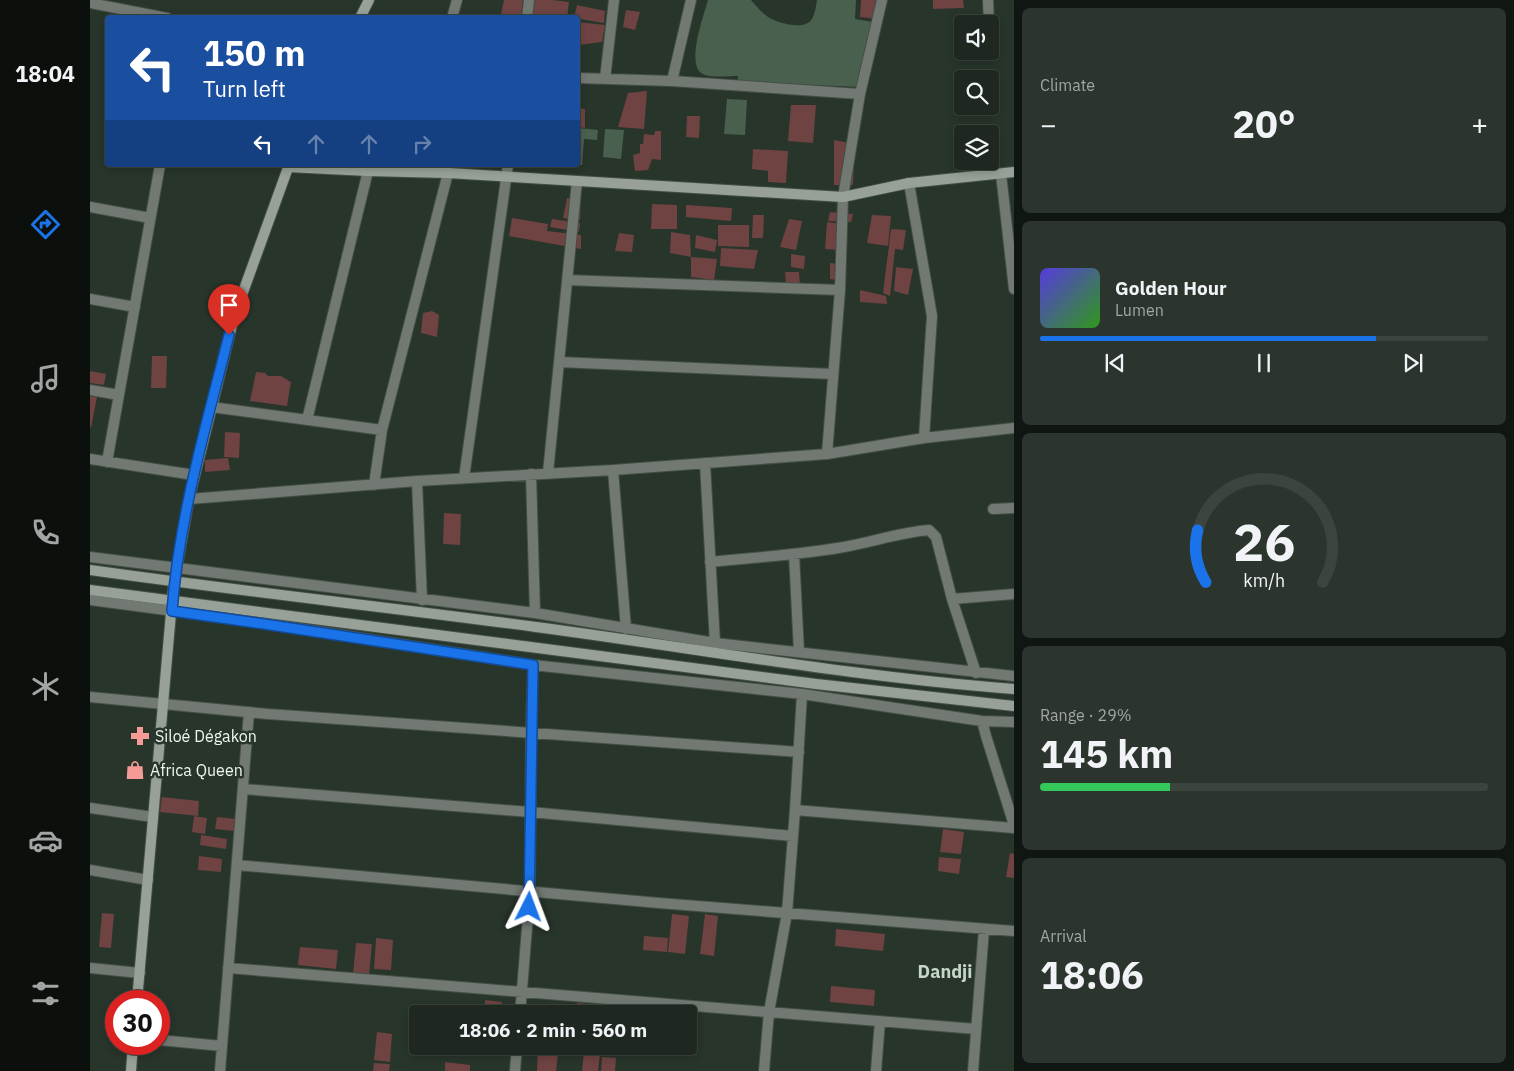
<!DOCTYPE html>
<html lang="en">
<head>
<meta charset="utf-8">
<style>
  body { margin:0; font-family:"IBM Plex Sans",sans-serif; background:#2b342d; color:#f1f3f6; height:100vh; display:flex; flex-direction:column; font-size:19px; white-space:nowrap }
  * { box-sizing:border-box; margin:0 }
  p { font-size:16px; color:#a1a6a5 }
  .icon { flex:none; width:28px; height:28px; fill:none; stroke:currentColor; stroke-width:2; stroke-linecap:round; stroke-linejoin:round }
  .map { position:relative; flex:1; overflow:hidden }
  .sheet { display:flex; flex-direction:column; gap:8px; padding:8px; background:#101612; width:500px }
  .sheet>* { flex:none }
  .top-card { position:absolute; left:15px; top:15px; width:475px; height:152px; border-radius:5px; box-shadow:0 2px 8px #0003,0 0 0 1px #3c443e; background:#1a4fa0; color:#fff; overflow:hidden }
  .tools { position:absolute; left:864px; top:15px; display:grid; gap:10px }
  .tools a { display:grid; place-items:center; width:45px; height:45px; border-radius:5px; background:#1e2820; box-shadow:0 2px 8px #0003,0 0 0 1px #3c443e; font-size:25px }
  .speed { position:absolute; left:15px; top:990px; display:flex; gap:10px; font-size:25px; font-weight:700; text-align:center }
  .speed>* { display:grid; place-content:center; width:65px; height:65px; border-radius:50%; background:#1e2820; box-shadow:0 2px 8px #0003,0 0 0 1px #3c443e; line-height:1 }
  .speed .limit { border:8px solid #d22; background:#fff; color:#111 }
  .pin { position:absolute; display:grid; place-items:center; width:42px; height:42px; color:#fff; margin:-51px -21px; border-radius:50% 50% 50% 0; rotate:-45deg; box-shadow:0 0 5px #0007 }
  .pin .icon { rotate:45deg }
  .me { position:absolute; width:55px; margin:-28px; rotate:3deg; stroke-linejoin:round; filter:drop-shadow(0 0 4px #0008) }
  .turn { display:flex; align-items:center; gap:18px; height:105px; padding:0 15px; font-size:22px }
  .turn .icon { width:65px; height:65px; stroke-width:2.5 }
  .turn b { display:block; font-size:35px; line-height:42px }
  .lanes { display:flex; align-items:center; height:48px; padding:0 15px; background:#0003; justify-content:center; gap:25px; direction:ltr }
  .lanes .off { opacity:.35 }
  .big { font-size:38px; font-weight:700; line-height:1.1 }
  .sheet .tile { flex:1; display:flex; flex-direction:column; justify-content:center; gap:8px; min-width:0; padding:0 18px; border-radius:8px; background:#2b342d }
  .sheet .dial { align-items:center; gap:0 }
  .dial svg { height:130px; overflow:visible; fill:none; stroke:#3c443e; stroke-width:7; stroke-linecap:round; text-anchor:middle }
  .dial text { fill:#f1f3f6; stroke:none }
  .song { display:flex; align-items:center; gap:15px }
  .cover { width:60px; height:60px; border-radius:8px; background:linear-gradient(135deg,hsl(250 70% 55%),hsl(110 70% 35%)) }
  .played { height:5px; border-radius:2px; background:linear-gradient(90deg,#1a73e8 75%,#3c443e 75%) }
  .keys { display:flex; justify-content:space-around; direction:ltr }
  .heat { display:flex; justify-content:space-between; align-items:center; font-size:28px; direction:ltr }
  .charge { height:8px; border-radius:4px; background:linear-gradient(90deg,#34c759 29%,#3c443e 0) }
  .trip { position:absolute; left:319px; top:1005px; width:288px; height:50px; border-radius:5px; background:#1e2820; box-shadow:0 2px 8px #0003,0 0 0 1px #3c443e; font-weight:700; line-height:50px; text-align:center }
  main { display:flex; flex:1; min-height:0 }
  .tabs { display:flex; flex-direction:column; width:90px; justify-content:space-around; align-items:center; background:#0c100d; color:#a1a6a5 }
  .tabs .icon { width:35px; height:35px }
  .tabs .active { color:#1a73e8 }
  .tabs b { font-size:22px; color:#f1f3f6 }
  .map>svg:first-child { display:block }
</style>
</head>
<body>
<main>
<nav class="tabs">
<b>18:04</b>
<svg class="icon active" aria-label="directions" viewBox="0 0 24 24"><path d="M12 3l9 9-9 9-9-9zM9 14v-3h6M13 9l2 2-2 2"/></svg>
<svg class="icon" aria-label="music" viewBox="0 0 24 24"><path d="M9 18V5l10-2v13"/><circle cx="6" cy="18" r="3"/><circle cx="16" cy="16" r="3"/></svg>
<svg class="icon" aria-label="phone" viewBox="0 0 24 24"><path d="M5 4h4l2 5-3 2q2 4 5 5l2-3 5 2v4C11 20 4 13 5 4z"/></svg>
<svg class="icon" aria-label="climate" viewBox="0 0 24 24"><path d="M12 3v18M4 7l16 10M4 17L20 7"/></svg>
<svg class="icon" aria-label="car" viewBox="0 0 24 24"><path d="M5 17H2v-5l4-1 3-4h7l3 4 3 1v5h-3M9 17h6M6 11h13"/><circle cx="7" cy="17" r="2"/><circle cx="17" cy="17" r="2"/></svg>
<svg class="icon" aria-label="filters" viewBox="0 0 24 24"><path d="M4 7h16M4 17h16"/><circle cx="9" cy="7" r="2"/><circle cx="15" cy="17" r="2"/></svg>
</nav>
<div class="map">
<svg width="924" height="1071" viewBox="0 0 924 1071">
  <rect width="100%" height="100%" fill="#28352b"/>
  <path fill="#4a604e" d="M 618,0 L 661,0 C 666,6 671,12 678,17 C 687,23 715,31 722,19 C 725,14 726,6 727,0 L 766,0 L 765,19 L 783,22 L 772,87 L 648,82 L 648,76 C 639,76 620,78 613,74 C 595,66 614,15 618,0 Z
    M 637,99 L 657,100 L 655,135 L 634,134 Z
    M 488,128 L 508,130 L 507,140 L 494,139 L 492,165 L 488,165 Z
    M 515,129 L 534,130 L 531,159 L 513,157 Z"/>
  <path fill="#6e4341" d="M 414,0 L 433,0 L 431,18 L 423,18 L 411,14 Z
    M 444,0 L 463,0 L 479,2 L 477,18 L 442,17 Z
    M 771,0 L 792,0 L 790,19 L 770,17 Z
    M 843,0 L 873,0 L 874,8 L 843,9 Z
    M 487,5 L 515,11 L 514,23 L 484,18 Z
    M 536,10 L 550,12 L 545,30 L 533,27 Z
    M 488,22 L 515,25 L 512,42 L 488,45 Z
    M 557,91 L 554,129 L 528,127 L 538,93 Z
    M 701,105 L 726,105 L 723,143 L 698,141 Z
    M 488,108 L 495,109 L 495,128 L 488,127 Z
    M 597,116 L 610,116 L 609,138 L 596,137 Z
    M 565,131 L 571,131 L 571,160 L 562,159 L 558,170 L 545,171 L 543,155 L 550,153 L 550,144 L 553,144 L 554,134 L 564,135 Z
    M 744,140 L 765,144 L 763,185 L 744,185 Z
    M 663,149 L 698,151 L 696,183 L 678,182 L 678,171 L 662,169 Z
    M 477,198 L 491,199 L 490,220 L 473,218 Z
    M 562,204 L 587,205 L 587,229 L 561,229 Z
    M 596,205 L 642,208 L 641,221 L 596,217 Z
    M 740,212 L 763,214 L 761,222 L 738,221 Z
    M 663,215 L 674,215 L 673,238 L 662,238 Z
    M 782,215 L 801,216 L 798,246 L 777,243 Z
    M 422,218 L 458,224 L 457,231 L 491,235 L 491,249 L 419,236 Z
    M 462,219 L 490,223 L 489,232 L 460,227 Z
    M 699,219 L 712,221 L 706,250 L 690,247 Z
    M 737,222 L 752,224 L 749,250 L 735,249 Z
    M 628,225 L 659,225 L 659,247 L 628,246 Z
    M 801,229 L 816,230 L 813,250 L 805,249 L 800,296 L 793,293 Z
    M 581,232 L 600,235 L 601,257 L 580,253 Z
    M 529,233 L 544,235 L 542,252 L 525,251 Z
    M 606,235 L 627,240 L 625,252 L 605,248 Z
    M 631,248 L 668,250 L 664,269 L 630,266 Z
    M 701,254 L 715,256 L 714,269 L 701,267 Z
    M 601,257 L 627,259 L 624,280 L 601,277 Z
    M 740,263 L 756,265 L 755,281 L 740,279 Z
    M 806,267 L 823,269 L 818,295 L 804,291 Z
    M 695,272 L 709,272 L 710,285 L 696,285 Z
    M 770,290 L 796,296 L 797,304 L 770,302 Z
    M 342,311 L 349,315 L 347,337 L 331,333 L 333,313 Z
    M 62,356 L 77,356 L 76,388 L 61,388 Z
    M 0,371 L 16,374 L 14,385 L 0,383 Z
    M 166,372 L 175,373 L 178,376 L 191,376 L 201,382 L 197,406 L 160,401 Z
    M 0,396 L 7,397 L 1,428 L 0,427 Z
    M 135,432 L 150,433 L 149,458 L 134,457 Z
    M 138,458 L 140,470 L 115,472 L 115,460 Z
    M 354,513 L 371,514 L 370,545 L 353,544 Z
    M 72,797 L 109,801 L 108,816 L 70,812 Z
    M 104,816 L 117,818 L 115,834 L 102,832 Z
    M 127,817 L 146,819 L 145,831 L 125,829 Z
    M 853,829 L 874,832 L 871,854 L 850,852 Z
    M 111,835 L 137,839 L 136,849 L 110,845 Z
    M 920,853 L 924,854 L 924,878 L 916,877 Z
    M 109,856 L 132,859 L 131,872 L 108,870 Z
    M 849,857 L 871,859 L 869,874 L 848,871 Z
    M 12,913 L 24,914 L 21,948 L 9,947 Z
    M 582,914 L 599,916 L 595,954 L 578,952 Z
    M 615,914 L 628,916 L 624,956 L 610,954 Z
    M 746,929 L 795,934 L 793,951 L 745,946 Z
    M 554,936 L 578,938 L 577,952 L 553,950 Z
    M 286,938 L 303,940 L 301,970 L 284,969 Z
    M 266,943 L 282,944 L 279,975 L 263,974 Z
    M 210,947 L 248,950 L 246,969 L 208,965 Z
    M 741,986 L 785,990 L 784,1006 L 740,1002 Z
    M 395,1000 L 412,1002 L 410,1014 L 394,1014 Z
    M 487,1003 L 500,1004 L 499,1014 L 486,1014 Z
    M 506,1005 L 518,1006 L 517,1014 L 504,1014 Z
    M 287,1032 L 302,1034 L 300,1062 L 284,1060 Z
    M 448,1046 L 459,1046 L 458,1053 L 468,1054 L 466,1071 L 447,1071 Z
    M 517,1046 L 531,1046 L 531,1054 L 516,1052 Z
    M 494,1052 L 510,1054 L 508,1071 L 492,1071 Z
    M 512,1057 L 526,1058 L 525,1071 L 511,1071 Z
    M 355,1062 L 380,1065 L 380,1071 L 355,1071 Z
    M 284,1063 L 300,1064 L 299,1071 L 283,1071 Z"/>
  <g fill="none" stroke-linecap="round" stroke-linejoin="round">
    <g stroke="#445046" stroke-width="12">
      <path id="street" d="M 898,0 L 899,24
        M 0,3 L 77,18
        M 362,18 L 367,0
        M 437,18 L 439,0
        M 900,47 L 900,55
        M 488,78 L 582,81 L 770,94
        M 515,79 L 524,0
        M 582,81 L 601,0
        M 911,174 L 924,289
        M 819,183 L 842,316 L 834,438
        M 0,207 L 60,218
        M 477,280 L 750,290
        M 0,299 L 45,307
        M 469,362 L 743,374
        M 0,390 L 29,395
        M 121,407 L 292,430
        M 217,420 L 278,171
        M 737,454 L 750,290 L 753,197 L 770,94 L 792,0
        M 0,459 L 104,475
        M 17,462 L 70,165
        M 615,463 L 625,643
        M 523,470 L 536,629
        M 458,473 L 487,181
        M 441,474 L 445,613
        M 374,478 L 418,165
        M 327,481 L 332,600
        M 284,485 L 292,430 L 358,173
        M 99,499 L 327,481 L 523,470 L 737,454 L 834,438 L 924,428
        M 903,509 L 924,508
        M 704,554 L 709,652
        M 0,557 L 445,613 L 625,643 L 924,676
        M 620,562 C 666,557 713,555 759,546 C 786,541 812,532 839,530 L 846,537 L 862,599 L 886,673
        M 862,599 L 924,594
        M 0,600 L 174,623 L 443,665 L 712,694 L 892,721 L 924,722
        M 0,697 L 178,714 L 709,752
        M 892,721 L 896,736 L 924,825
        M 153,789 L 440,812 L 703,836
        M 0,808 L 63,817
        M 705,810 L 924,828
        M 147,865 L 569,903 L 924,931
        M 0,870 L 58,880
        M 0,968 L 50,973
        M 138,968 L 886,1029
        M 430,1014 L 440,891 L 441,732 L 443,665
        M 69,1040 L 132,1046
        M 130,1071 L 159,712
        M 425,1071 L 427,1046
        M 674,1071 L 679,1012 L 697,913 L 705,810 L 712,694
        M 786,1071 L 790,1021
        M 883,1071 L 894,929"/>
    </g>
    <g stroke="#445046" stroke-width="12">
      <path id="secondary" d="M 270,18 L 279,0
        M 198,167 L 278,171 L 358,173 L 753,197 L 819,183 L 924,172
        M 0,570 C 148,591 297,607 446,627 C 605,648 763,677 924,689
        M 0,590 L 726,684 L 924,706
        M 47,1001 L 83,590 L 99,499 L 144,317 L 199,165
        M 41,1071 L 43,1044"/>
    </g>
    <use href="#street" stroke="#727973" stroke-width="10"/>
    <use href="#secondary" stroke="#97a198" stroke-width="10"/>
  </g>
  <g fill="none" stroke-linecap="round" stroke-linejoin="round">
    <g stroke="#114b97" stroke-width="12">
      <path id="route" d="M 139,335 C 116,426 89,517 82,611 L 174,624 L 443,665 L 439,907"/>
    </g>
    <use href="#route" stroke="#1a73e8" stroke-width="9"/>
  </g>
  <defs>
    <g id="pharmacy-bare" transform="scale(1.5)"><path d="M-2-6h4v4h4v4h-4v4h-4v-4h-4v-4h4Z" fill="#f59b97" stroke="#28352b" stroke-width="2.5" paint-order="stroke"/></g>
    <g id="shop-bare" transform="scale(1.5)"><path d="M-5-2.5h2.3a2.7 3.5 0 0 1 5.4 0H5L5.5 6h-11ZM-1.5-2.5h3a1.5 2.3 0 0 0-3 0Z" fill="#f59b97" stroke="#28352b" stroke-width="2.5" paint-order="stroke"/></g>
  </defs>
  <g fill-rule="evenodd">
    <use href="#pharmacy-bare" x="50" y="736"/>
    <use href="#shop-bare" x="45" y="770"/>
  </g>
  <g text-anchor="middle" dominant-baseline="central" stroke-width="5" stroke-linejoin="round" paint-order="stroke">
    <g font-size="16" fill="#edf5ee" stroke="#28352b" text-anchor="start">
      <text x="65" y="736">Siloé Dégakon</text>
      <text x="60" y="770">Africa Queen</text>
    </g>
    <g font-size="18" font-weight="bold" fill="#c6d6c8" stroke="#28352b">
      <text x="855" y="971">Dandji</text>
    </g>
  </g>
</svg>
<div class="tools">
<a><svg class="icon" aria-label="sound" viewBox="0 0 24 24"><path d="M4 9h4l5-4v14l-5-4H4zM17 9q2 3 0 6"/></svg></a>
<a><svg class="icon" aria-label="search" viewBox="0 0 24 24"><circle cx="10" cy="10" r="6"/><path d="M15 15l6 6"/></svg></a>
<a><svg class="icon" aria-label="layers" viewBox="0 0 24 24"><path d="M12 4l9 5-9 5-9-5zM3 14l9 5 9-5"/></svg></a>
</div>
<div class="speed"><div class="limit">30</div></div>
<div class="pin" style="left:139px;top:335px;background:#d93025"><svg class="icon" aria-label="arrive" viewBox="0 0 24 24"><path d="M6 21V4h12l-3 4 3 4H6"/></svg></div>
<svg class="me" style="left:439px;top:907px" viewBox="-20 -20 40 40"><path d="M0-17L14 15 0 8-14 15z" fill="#1a73e8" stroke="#fff" stroke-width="4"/></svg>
<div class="trip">18:06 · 2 min · 560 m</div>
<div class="top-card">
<div class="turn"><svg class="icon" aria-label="left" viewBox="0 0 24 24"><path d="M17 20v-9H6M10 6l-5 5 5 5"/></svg><div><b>150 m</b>Turn left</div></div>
<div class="lanes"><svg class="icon" aria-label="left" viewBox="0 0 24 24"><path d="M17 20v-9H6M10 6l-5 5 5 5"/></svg><svg class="icon off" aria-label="ahead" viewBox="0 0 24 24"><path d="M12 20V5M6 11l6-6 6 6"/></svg><svg class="icon off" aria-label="ahead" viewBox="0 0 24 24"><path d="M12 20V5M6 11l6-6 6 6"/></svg><svg class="icon off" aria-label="right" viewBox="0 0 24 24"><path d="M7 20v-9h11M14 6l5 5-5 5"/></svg></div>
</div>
</div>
<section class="sheet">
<div class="tile"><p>Climate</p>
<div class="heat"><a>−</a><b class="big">20°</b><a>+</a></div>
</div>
<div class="tile">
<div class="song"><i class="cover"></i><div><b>Golden Hour</b><p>Lumen</p></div></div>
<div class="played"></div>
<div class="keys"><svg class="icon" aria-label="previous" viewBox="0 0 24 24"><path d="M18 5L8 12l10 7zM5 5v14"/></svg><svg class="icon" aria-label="pause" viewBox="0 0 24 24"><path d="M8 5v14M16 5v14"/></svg><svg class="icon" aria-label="next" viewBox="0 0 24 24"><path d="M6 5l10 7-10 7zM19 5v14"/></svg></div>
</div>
<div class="tile dial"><svg viewBox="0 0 100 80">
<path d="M14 69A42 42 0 1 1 86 69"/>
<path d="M14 69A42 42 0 0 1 9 37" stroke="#1a73e8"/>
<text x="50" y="56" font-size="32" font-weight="700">26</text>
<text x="50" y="72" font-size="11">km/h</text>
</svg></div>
<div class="tile"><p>Range · 29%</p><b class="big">145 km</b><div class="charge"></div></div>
<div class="tile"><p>Arrival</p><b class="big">18:06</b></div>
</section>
</main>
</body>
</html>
